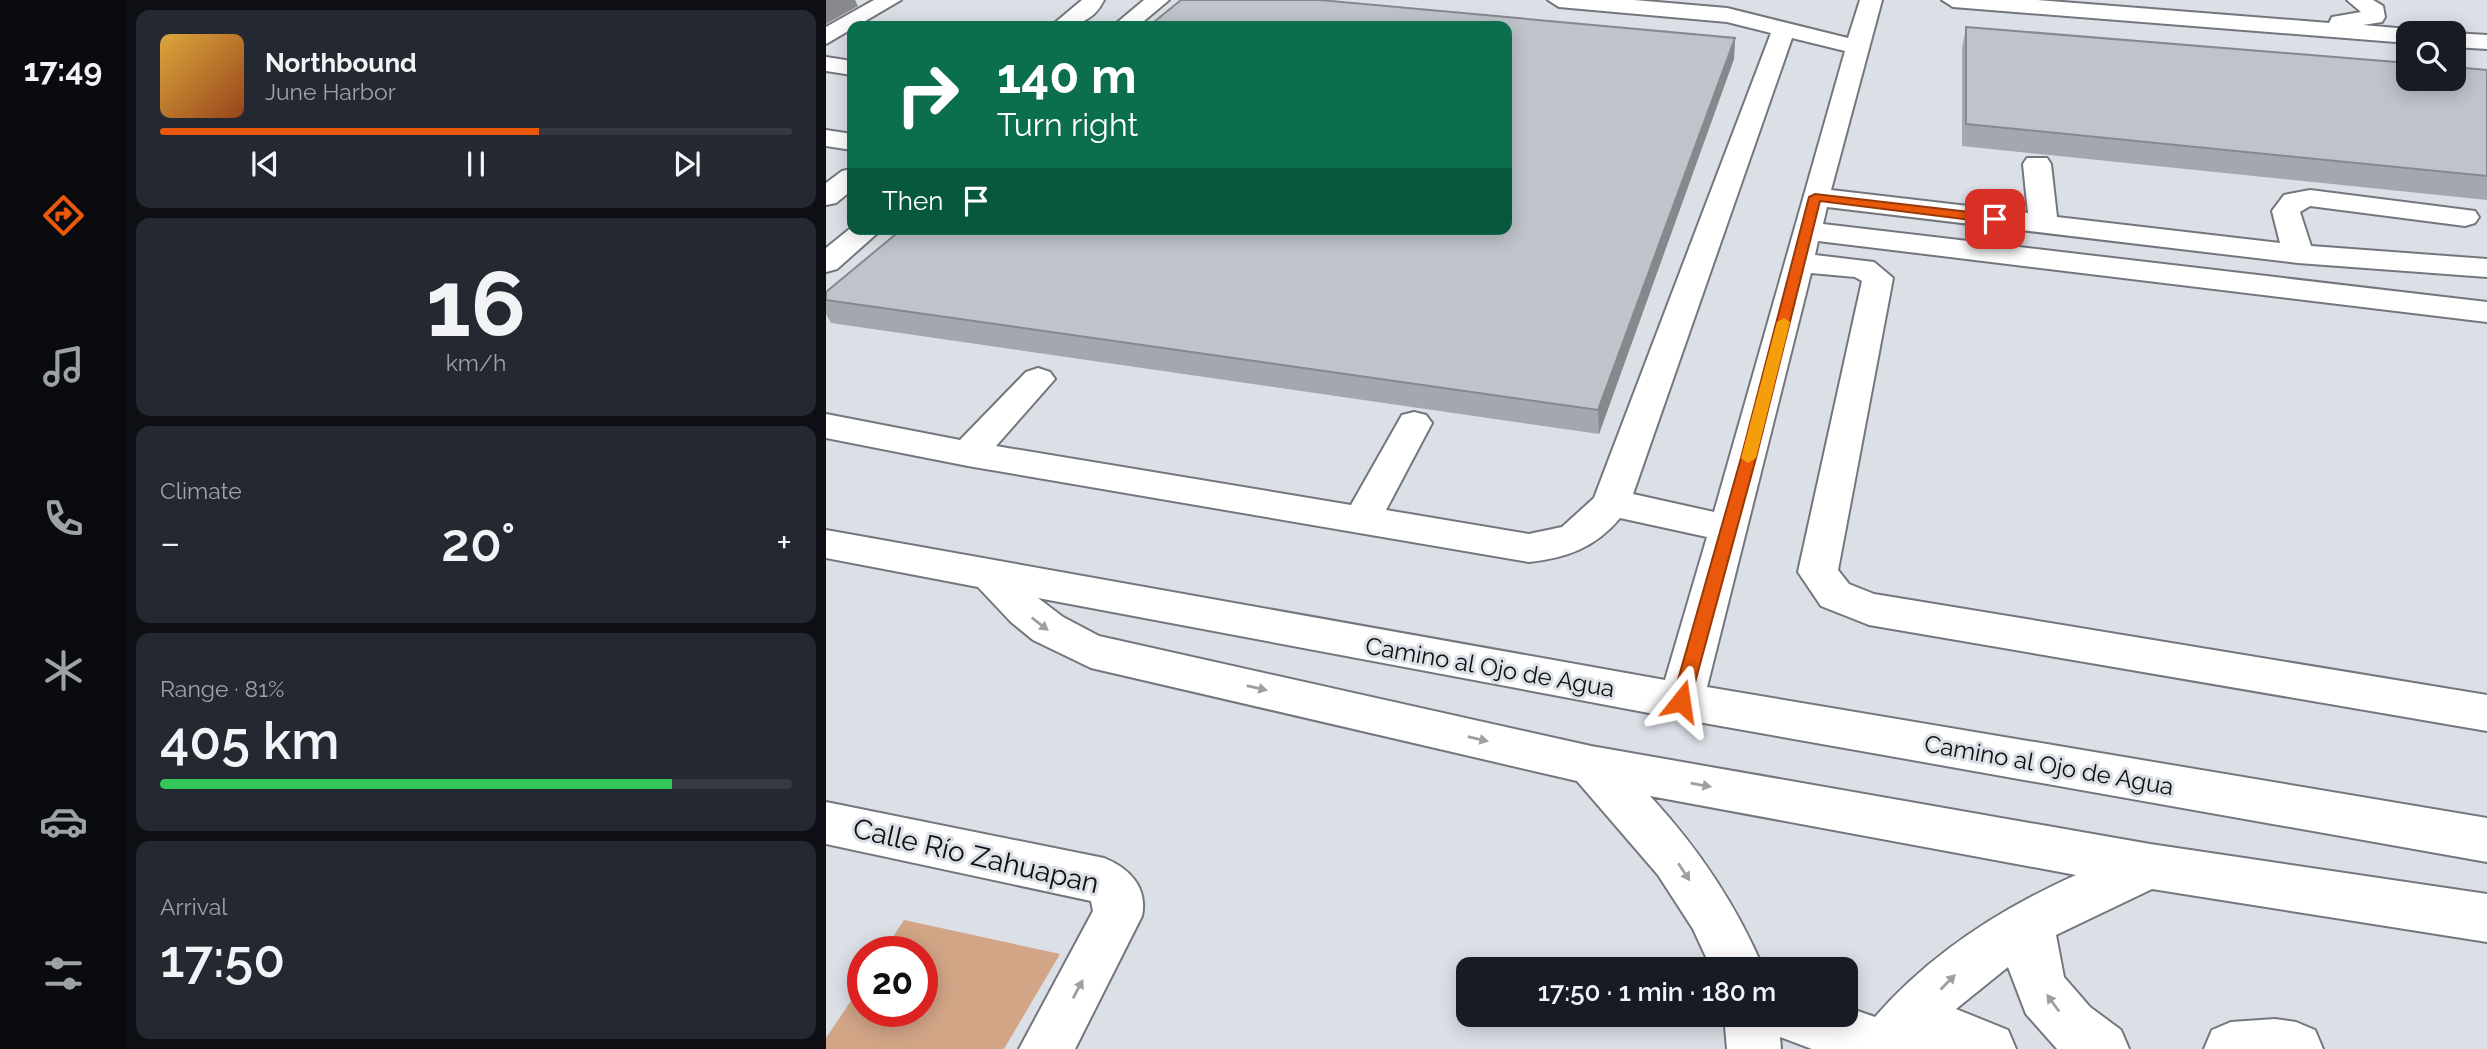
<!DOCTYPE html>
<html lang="en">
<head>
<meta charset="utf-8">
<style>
  body { margin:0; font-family:Raleway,sans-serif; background:#242831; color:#f1f3f6; height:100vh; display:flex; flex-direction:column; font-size:26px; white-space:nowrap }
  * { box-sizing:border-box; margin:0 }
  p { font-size:23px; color:#9ea1a6 }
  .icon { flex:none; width:38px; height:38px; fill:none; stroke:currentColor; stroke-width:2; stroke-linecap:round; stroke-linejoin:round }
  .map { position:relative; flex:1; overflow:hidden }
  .drawer { display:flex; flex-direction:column; gap:10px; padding:10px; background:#0d0f14; width:700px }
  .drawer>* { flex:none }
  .banner { position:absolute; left:21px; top:21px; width:665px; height:214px; border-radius:14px; box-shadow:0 4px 18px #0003; background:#0b6e4f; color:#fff; overflow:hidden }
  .buttons { position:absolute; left:1570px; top:21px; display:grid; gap:14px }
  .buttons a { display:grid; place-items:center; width:70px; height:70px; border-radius:14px; background:#171b24; box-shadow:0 4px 18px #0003; font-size:35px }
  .speed { position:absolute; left:21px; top:936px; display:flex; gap:14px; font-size:35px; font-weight:700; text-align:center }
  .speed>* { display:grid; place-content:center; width:91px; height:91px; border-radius:50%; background:#171b24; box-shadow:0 4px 18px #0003; line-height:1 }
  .speed .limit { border:10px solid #d22; background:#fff; color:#111 }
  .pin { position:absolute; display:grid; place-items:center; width:60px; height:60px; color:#fff; margin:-30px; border-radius:14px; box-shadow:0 4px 10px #0006 }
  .me { position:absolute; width:77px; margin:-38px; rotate:15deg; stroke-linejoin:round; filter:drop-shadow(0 0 5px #0008) }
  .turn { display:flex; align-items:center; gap:24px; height:147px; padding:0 35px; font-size:32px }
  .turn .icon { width:91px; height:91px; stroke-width:2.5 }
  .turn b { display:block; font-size:49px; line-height:60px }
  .then { display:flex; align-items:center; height:66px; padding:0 35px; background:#0003; gap:14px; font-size:26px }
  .big { font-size:52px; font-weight:600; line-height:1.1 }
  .drawer .widget { flex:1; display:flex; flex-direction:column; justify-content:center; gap:10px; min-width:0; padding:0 24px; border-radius:14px; background:#242831 }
  .drawer .dial { align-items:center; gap:0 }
  .dial b { font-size:91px; line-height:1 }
  .song { display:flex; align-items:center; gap:21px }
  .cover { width:84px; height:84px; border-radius:10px; background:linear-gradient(135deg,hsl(40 70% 55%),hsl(20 70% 35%)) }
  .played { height:7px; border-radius:4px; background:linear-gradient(90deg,#ea580c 60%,#363941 60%) }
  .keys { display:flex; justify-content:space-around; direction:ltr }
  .heat { display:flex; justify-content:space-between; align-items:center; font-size:38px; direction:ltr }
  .charge { height:10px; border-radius:5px; background:linear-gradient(90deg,#34c759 81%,#363941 0) }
  .trip { position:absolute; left:630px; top:957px; width:402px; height:70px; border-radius:14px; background:#171b24; box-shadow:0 4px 18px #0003; font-weight:600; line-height:70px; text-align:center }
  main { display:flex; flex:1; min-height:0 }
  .tab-bar { display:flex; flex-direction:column; width:126px; justify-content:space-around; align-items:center; background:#090b0e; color:#9ea1a6 }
  .tab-bar .icon { width:49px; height:49px }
  .tab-bar .selected { color:#ea580c }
  .tab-bar b { font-size:32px; color:#f1f3f6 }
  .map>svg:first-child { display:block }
</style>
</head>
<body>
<main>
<nav class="tab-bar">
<b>17:49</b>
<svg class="icon selected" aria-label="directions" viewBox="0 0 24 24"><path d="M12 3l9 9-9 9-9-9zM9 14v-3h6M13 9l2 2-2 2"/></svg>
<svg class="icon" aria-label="music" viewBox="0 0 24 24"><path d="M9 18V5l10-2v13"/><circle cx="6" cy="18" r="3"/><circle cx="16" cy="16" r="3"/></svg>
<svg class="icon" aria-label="phone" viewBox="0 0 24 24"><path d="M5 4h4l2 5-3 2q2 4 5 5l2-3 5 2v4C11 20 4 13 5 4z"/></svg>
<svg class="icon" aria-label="climate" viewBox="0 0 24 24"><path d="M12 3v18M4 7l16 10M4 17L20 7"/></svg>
<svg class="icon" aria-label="car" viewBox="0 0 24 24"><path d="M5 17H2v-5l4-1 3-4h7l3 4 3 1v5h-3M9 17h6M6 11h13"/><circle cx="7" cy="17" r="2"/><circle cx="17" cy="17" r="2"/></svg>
<svg class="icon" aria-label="filters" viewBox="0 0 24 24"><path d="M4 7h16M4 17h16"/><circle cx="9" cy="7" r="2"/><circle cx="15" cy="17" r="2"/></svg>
</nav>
<section class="drawer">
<div class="widget">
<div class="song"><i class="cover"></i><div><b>Northbound</b><p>June Harbor</p></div></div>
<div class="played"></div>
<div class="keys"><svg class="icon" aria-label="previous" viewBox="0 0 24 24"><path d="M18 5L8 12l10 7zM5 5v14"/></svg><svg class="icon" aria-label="pause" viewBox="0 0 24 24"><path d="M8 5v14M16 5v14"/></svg><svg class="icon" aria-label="next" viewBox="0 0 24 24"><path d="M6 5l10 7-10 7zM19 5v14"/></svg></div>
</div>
<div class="widget dial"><b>16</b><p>km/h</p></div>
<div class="widget"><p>Climate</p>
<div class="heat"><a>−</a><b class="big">20°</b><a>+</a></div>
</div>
<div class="widget"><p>Range · 81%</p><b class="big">405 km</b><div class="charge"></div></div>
<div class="widget"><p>Arrival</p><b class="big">17:50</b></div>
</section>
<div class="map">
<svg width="1661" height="1049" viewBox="0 0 1661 1049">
  <rect width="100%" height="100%" fill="#dbdfe6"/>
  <path fill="#d2a587" d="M 78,920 L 234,954 L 178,1049 L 0,1049 L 0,1038 L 37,983 L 37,1012 L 96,1012 L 96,952 L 57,952 Z"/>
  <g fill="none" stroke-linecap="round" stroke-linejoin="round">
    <g stroke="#73777d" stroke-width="4">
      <path id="minor" d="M 48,0 L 75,0 L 0,44 L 0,27 Z
        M 256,0 L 278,0 C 267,23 248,26 225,26 Z
        M 318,0 L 343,0 L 312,26 L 287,26 Z
        M 722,0 L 808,0 L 901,8 L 1022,38 L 1034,0 L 1056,0 L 1005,190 L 1202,213 L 1197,164 L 1201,158 L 1221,158 L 1225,164 L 1231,217 L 1454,243 L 1446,211 L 1458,195 L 1484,190 L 1649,211 L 1653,217 L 1649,223 L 1639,226 L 1484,206 L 1474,212 L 1485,246 L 1661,259 L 1661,277 L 1472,263 L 1001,207 L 997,224 L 1661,302 L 1661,322 L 992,241 L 989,255 L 1048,262 L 1067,278 L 1012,570 L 1023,584 L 1048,594 L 1661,695 L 1661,731 L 1043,625 L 995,606 L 972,572 L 1036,281 L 1029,277 L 985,273 L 881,687 L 1661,818 L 1661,862 L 855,719 L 212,598 L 237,617 L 273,636 L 765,746 L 1324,844 L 1661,894 L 1661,942 L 1326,889 L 1230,935 L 1238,977 L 1264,1007 L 1295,1030 L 1303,1049 L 1231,1049 L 1200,1014 L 1182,967 L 1130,1009 L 1182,1030 L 1190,1049 L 986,1049 L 954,1037 L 955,1049 L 901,1049 L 898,1015 L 1020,1015 L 1020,1007 L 1049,1017 C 1105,953 1174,909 1250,875 L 824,796 C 873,849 910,904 938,970 L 886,970 L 867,929 L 832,875 L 751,781 L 265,668 L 207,640 L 185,622 L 152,587 L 0,558 L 0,530 L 839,680 L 881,537 L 794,518 C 769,548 740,558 703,562 L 142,466 L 0,438 L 0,414 L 134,440 L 200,372 L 212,368 L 224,372 L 229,379 L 170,446 L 525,505 L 576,415 L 588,412 L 600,415 L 606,423 L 560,510 L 703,534 L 736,527 L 768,498 L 945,33 L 901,22 L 733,7 ZM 966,38 L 1019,51 L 888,512 L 807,494 Z
        M 1116,0 L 1211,0 L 1503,23 L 1506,17 L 1535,12 L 1521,0 L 1547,0 L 1557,6 L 1559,17 L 1556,22 L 1537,25 L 1582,29 L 1592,33 L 1582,33 L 1582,43 L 1127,7 Z
        M 1628,33 L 1661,35 L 1661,49 L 1628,47 Z
        M 0,57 L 26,61 L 26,75 L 0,71 Z
        M 0,130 L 26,134 L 26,150 L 0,146 Z
        M 26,169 L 26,190 L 10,203 L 0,205 L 0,183 L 16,171 Z
        M 26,227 L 56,229 L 11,269 L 0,272 L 0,248 Z
        M 0,802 L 278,858 C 303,868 322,887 316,916 L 249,1049 L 193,1049 L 267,911 L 265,901 L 0,844 Z
        M 1449,1019 L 1470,1022 L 1489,1030 L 1497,1049 L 1378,1049 L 1386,1030 L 1405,1022 Z"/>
    </g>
    <use href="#minor" fill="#fff" fill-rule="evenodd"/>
  </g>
  <path fill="#a4a8ae" d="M 1140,27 L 1661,70 L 1661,200 L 1136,146 L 1136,48 Z
    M 909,38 L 908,59 L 773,434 L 5,323 L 0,314 L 0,292 Z"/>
  <path fill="#86888d" d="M 0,0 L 29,0 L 32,6 L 0,24 Z
    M 909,38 L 908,59 L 773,434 L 772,410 Z"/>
  <path fill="#bfc3ca" stroke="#86888d" stroke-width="2" d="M 355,0 L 494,0 L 909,38 L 772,410 L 0,300 L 0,292 L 76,229 L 681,229 L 681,26 L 323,26 Z
    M 1140,27 L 1582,63 L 1582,79 L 1628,79 L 1628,67 L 1661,70 L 1661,176 L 1140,124 Z"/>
  <defs><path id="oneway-solid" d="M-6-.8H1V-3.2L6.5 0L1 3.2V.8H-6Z" transform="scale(1.75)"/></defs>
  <g fill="#9f9fa0">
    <use href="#oneway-solid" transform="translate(214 624) rotate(38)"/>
    <use href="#oneway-solid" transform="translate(431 688) rotate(13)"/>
    <use href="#oneway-solid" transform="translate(652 739) rotate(13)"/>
    <use href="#oneway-solid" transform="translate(875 785) rotate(10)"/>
    <use href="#oneway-solid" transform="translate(858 872) rotate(57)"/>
    <use href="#oneway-solid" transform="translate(1122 982) rotate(-45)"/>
    <use href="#oneway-solid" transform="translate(252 989) rotate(-62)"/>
    <use href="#oneway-solid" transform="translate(1227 1003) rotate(-126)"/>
  </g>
  <path fill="#ea580c" stroke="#983908" stroke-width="2" d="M 989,194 L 1169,215 L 1175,219 L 1169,223 L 994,201 L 930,458 L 864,701 L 855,709 L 846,701 L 915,458 L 983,197 Z"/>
  <path fill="#f59e0b" d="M 958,318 L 964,322 L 930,458 L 922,463 L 915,458 L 951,322 Z"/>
  <g text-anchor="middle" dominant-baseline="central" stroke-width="6" stroke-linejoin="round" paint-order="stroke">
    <g font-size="24" fill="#0e0f12" stroke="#dbdfe6">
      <text transform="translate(664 667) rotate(10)">Camino al Ojo de Agua</text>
      <text transform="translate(1223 765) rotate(10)">Camino al Ojo de Agua</text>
    </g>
    <g font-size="28" fill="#0e0f12" stroke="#dbdfe6">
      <text transform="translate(150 856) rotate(13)">Calle Río Zahuapan</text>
    </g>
  </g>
</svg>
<div class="buttons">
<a><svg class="icon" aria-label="search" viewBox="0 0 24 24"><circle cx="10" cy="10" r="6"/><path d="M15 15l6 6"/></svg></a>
</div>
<div class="speed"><div class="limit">20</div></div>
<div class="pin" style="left:1169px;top:219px;background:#d93025"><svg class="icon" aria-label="arrive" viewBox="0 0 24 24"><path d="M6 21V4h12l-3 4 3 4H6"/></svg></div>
<svg class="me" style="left:855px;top:701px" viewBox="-20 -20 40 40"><path d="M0-17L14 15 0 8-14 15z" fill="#ea580c" stroke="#fff" stroke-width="4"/></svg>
<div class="trip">17:50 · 1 min · 180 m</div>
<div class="banner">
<div class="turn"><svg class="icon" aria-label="right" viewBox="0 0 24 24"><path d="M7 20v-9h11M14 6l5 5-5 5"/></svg><div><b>140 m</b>Turn right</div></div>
<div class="then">Then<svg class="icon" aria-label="arrive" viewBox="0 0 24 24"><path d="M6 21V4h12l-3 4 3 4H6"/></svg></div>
</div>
</div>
</main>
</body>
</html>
